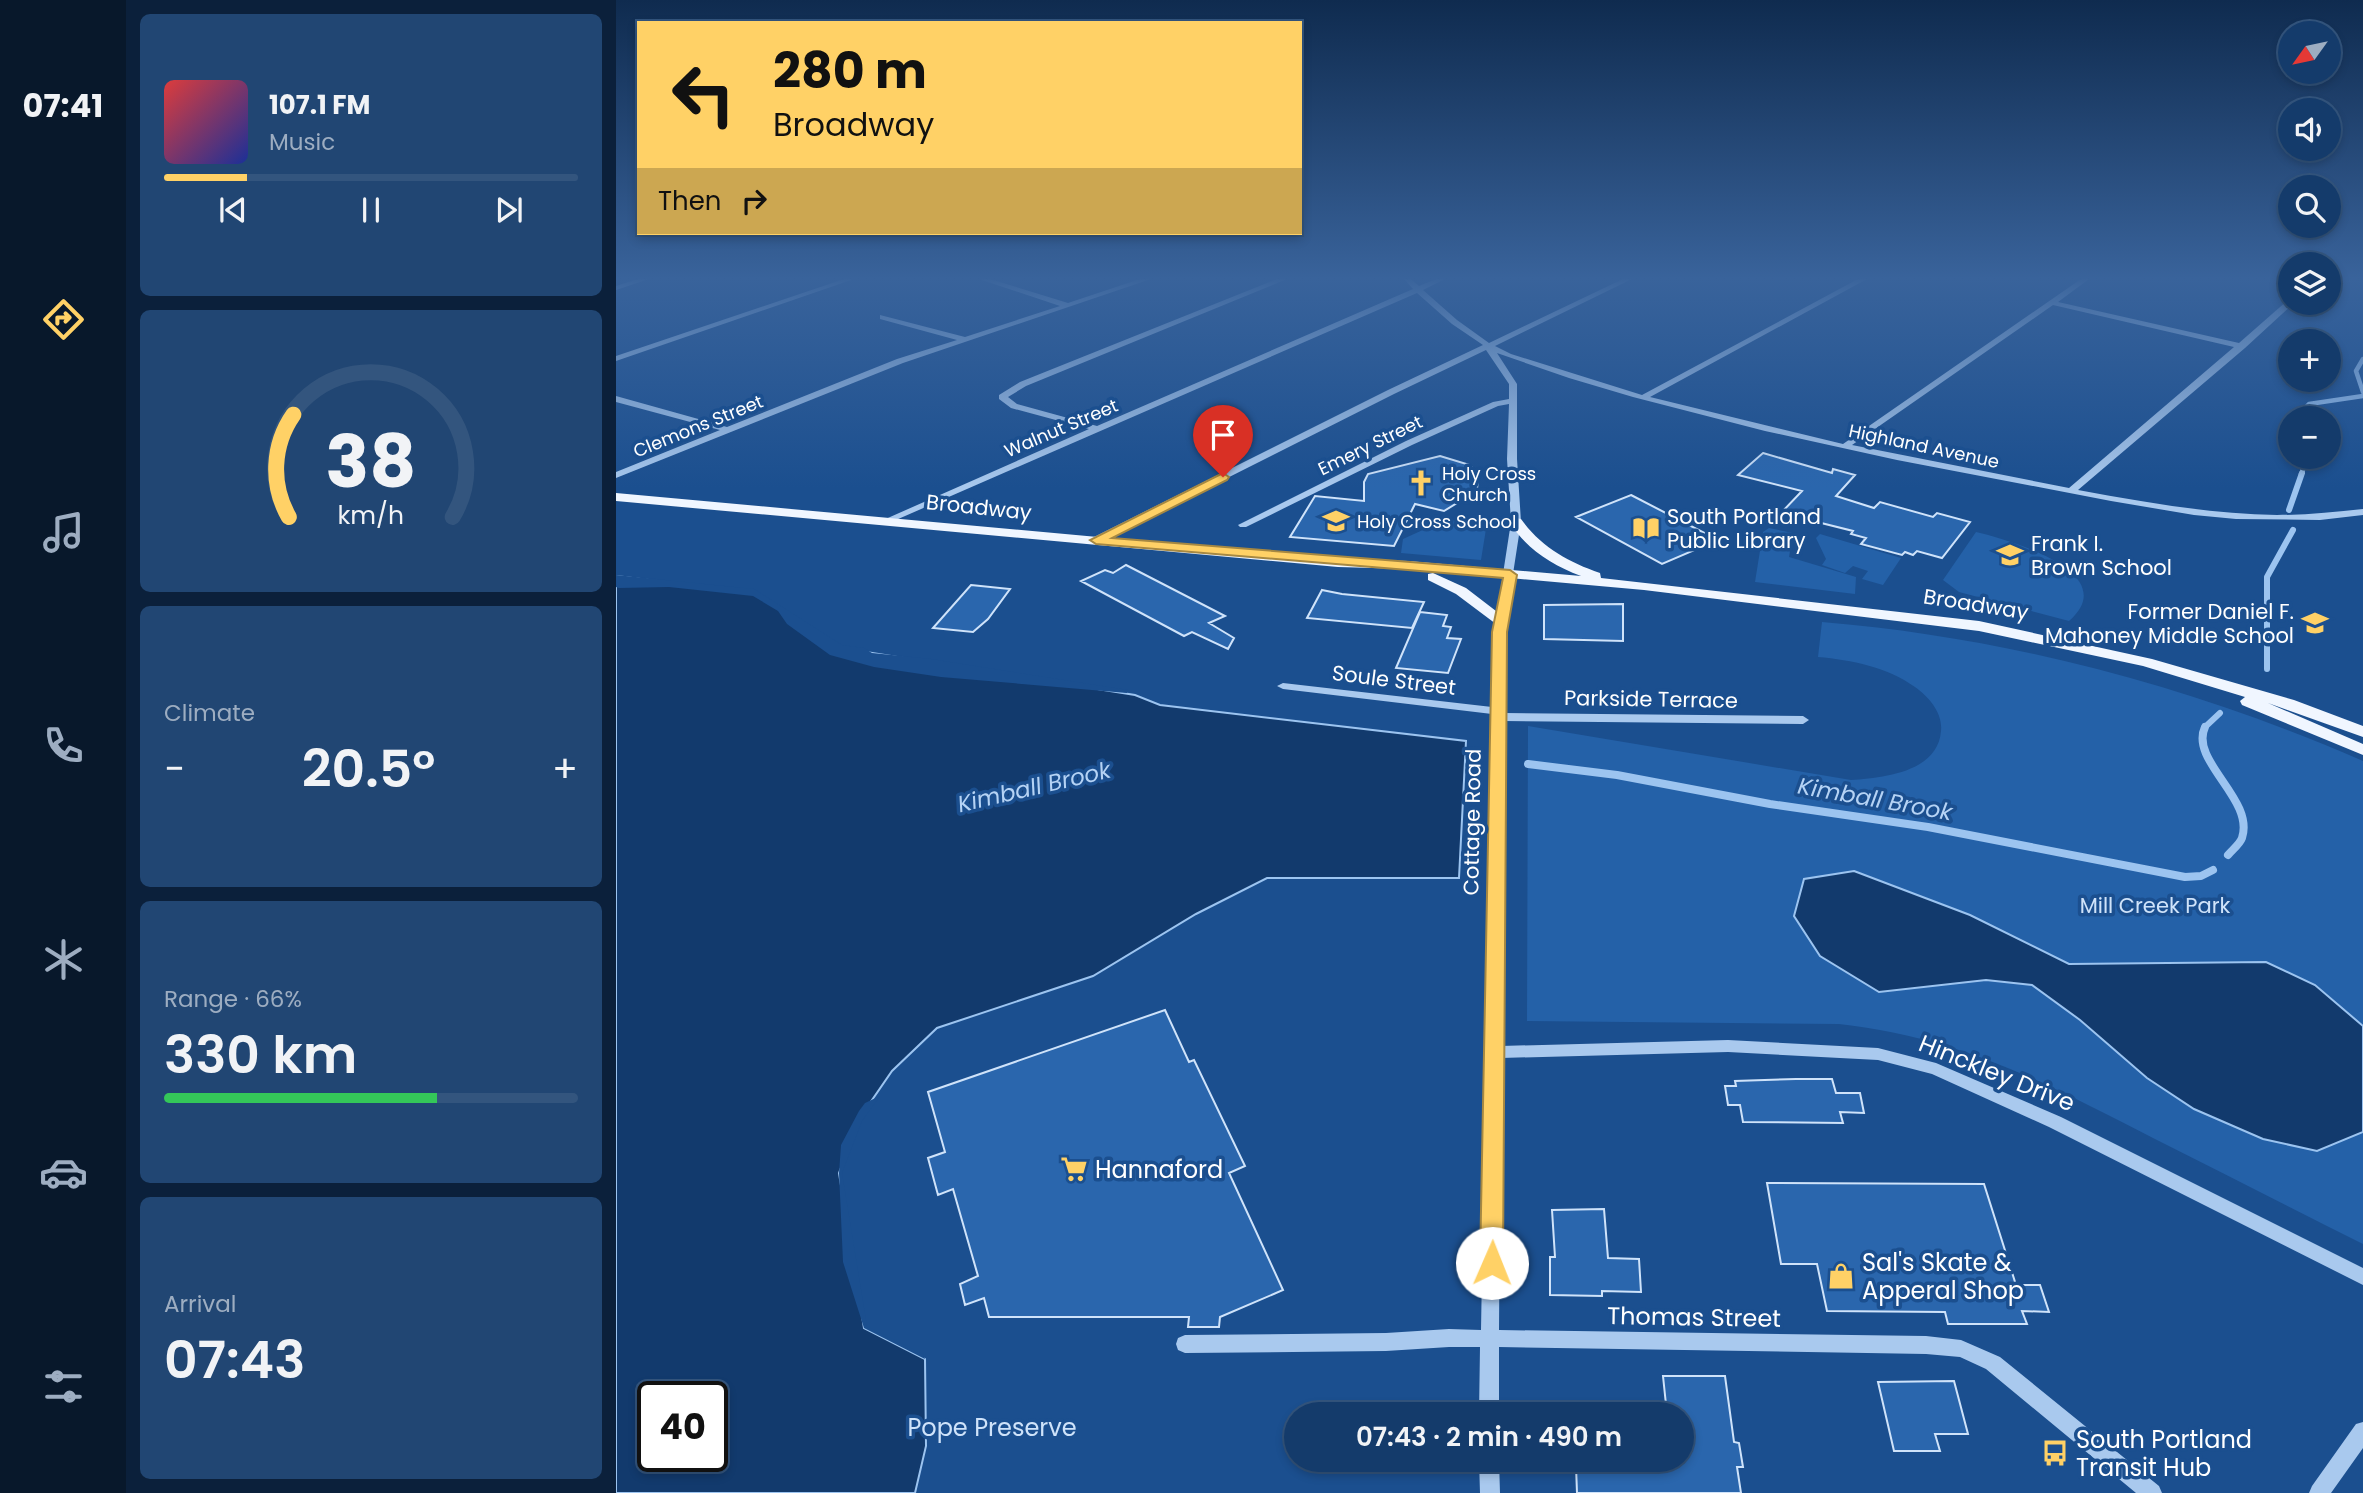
<!DOCTYPE html>
<html lang="en">
<head>
<meta charset="utf-8">
<style>
  body { margin:0; font-family:Poppins,sans-serif; background:#214673; color:#f1f3f6; height:100vh; display:flex; flex-direction:column; font-size:26px; white-space:nowrap }
  * { box-sizing:border-box; margin:0 }
  p { font-size:23px; color:#9dadc1 }
  .icon { flex:none; width:38px; height:38px; fill:none; stroke:currentColor; stroke-width:2; stroke-linecap:round; stroke-linejoin:round }
  .map { position:relative; flex:1; overflow:hidden }
  .sheet { display:flex; flex-direction:column; gap:14px; padding:14px; background:#0b203b; width:490px }
  .sheet>* { flex:none }
  .hud { position:absolute; left:21px; top:21px; width:665px; height:214px; border-radius:0px; box-shadow:0 4px 10px #0003,0 0 0 2px #33557e; background:#ffd166; color:#111; overflow:hidden }
  .needle { width:46px; rotate:237deg }
  .tools { position:absolute; left:1662px; top:21px; display:grid; gap:14px }
  .tools a { display:grid; place-items:center; width:63px; height:63px; border-radius:50%; background:#143b6b; box-shadow:0 4px 10px #0003,0 0 0 2px #33557e; font-size:35px }
  .speed { position:absolute; left:21px; top:1381px; display:flex; gap:14px; font-size:35px; font-weight:700; text-align:center }
  .speed>* { display:grid; place-content:center; width:91px; height:91px; border-radius:50%; background:#143b6b; box-shadow:0 4px 10px #0003,0 0 0 2px #33557e; line-height:1 }
  .speed .limit { border:4px solid #111; border-radius:10px; background:#fff; color:#111 }
  .pin { position:absolute; display:grid; place-items:center; width:60px; height:60px; color:#fff; margin:-72px -30px; border-radius:50% 50% 50% 0; rotate:-45deg; box-shadow:0 0 7px #0007 }
  .pin .icon { rotate:45deg }
  .me { position:absolute; width:77px; margin:-38px; rotate:1deg; stroke-linejoin:round; filter:drop-shadow(0 0 5px #0008) }
  .turn { display:flex; align-items:center; gap:24px; height:147px; padding:0 21px; font-size:32px }
  .turn .icon { width:91px; height:91px; stroke-width:2.5 }
  .turn b { display:block; font-size:49px; line-height:60px }
  .then { display:flex; align-items:center; height:66px; padding:0 21px; background:#0003; gap:14px; font-size:26px }
  .big { font-size:52px; font-weight:600; line-height:1.1 }
  .sheet .tile { flex:1; display:flex; flex-direction:column; justify-content:center; gap:10px; min-width:0; padding:0 24px; border-radius:10px; background:#214673 }
  .sheet .dial { align-items:center; gap:0 }
  .dial svg { height:182px; overflow:visible; fill:none; stroke:#33557e; stroke-width:7; stroke-linecap:round; text-anchor:middle }
  .dial text { fill:#f1f3f6; stroke:none }
  .song { display:flex; align-items:center; gap:21px }
  .cover { width:84px; height:84px; border-radius:10px; background:linear-gradient(135deg,hsl(0 70% 55%),hsl(230 70% 35%)) }
  .played { height:7px; border-radius:4px; background:linear-gradient(90deg,#ffd166 20%,#33557e 20%) }
  .keys { display:flex; justify-content:space-around; direction:ltr }
  .heat { display:flex; justify-content:space-between; align-items:center; font-size:38px; direction:ltr }
  .charge { height:10px; border-radius:5px; background:linear-gradient(90deg,#34c759 66%,#33557e 0) }
  .trip { position:absolute; left:668px; top:1402px; width:410px; height:70px; border-radius:35px; background:#143b6b; box-shadow:0 4px 10px #0003,0 0 0 2px #33557e; font-weight:600; line-height:70px; text-align:center }
  main { display:flex; flex:1; min-height:0 }
  .dock { display:flex; flex-direction:column; width:126px; justify-content:space-around; align-items:center; background:#08182b; color:#9dadc1 }
  .dock .icon { width:49px; height:49px }
  .dock .selected { color:#ffd166 }
  .dock b { font-size:32px; color:#f1f3f6 }
  .map>svg:first-child { display:block }
</style>
</head>
<body>
<main>
<nav class="dock">
<b>07:41</b>
<svg class="icon selected" aria-label="directions" viewBox="0 0 24 24"><path d="M12 3l9 9-9 9-9-9zM9 14v-3h6M13 9l2 2-2 2"/></svg>
<svg class="icon" aria-label="music" viewBox="0 0 24 24"><path d="M9 18V5l10-2v13"/><circle cx="6" cy="18" r="3"/><circle cx="16" cy="16" r="3"/></svg>
<svg class="icon" aria-label="phone" viewBox="0 0 24 24"><path d="M5 4h4l2 5-3 2q2 4 5 5l2-3 5 2v4C11 20 4 13 5 4z"/></svg>
<svg class="icon" aria-label="climate" viewBox="0 0 24 24"><path d="M12 3v18M4 7l16 10M4 17L20 7"/></svg>
<svg class="icon" aria-label="car" viewBox="0 0 24 24"><path d="M5 17H2v-5l4-1 3-4h7l3 4 3 1v5h-3M9 17h6M6 11h13"/><circle cx="7" cy="17" r="2"/><circle cx="17" cy="17" r="2"/></svg>
<svg class="icon" aria-label="filters" viewBox="0 0 24 24"><path d="M4 7h16M4 17h16"/><circle cx="9" cy="7" r="2"/><circle cx="15" cy="17" r="2"/></svg>
</nav>
<section class="sheet">
<div class="tile">
<div class="song"><i class="cover"></i><div><b>107.1 FM</b><p>Music</p></div></div>
<div class="played"></div>
<div class="keys"><svg class="icon" aria-label="previous" viewBox="0 0 24 24"><path d="M18 5L8 12l10 7zM5 5v14"/></svg><svg class="icon" aria-label="pause" viewBox="0 0 24 24"><path d="M8 5v14M16 5v14"/></svg><svg class="icon" aria-label="next" viewBox="0 0 24 24"><path d="M6 5l10 7-10 7zM19 5v14"/></svg></div>
</div>
<div class="tile dial"><svg viewBox="0 0 100 80">
<path d="M14 69A42 42 0 1 1 86 69"/>
<path d="M14 69A42 42 0 0 1 16 24" stroke="#ffd166"/>
<text x="50" y="56" font-size="32" font-weight="700">38</text>
<text x="50" y="72" font-size="11">km/h</text>
</svg></div>
<div class="tile"><p>Climate</p>
<div class="heat"><a>−</a><b class="big">20.5°</b><a>+</a></div>
</div>
<div class="tile"><p>Range · 66%</p><b class="big">330 km</b><div class="charge"></div></div>
<div class="tile"><p>Arrival</p><b class="big">07:43</b></div>
</section>
<div class="map">
<svg width="1747" height="1493" viewBox="0 0 1747 1493">
  <rect width="100%" height="100%" fill="#1b4f8f"/>
  <path fill="#2461a8" d="M 825,517 L 870,529 L 865,560 L 785,553 L 787,539 L 820,524 Z
    M 1153,528 L 1177,533 L 1173,557 L 1240,577 L 1239,594 L 1139,582 L 1147,532 Z
    M 1360,532 C 1394,540 1508,573 1453,621 L 1343,592 L 1327,580 Z
    M 1204,534 L 1285,558 L 1267,585 L 1246,579 L 1252,571 L 1237,566 L 1229,573 L 1206,565 L 1210,559 L 1200,538 Z
    M 1206,622 C 1390,637 1578,687 1747,761 L 1747,1244 C 1677,1209 1607,1173 1537,1138 C 1429,1083 1347,1038 1223,1024 L 911,1021 L 912,726 L 1235,780 C 1267,778 1322,772 1325,731 C 1327,713 1313,697 1299,687 C 1271,667 1236,660 1202,657 Z"/>
  <path fill="#123a6d" stroke="#9cc4f0" stroke-width="2" fill-rule="evenodd" d="M 0,576 L 140,593 L 225,648 L 519,695 L 544,705 L 850,741 L 843,878 L 651,878 L 580,914 L 477,976 L 321,1028 L 276,1071 L 243,1119 L 223,1173 L 248,1328 L 309,1359 L 310,1446 L 299,1493 L 0,1493 ZM 37,1396 L 96,1396 L 96,1456 L 37,1456 Z
    M 1238,871 L 1354,915 L 1453,964 L 1650,962 L 1699,985 L 1747,1026 L 1747,1132 L 1701,1151 L 1647,1139 L 1578,1109 L 1531,1078 L 1464,1020 L 1416,985 L 1370,980 L 1263,992 L 1204,956 L 1178,916 L 1188,879 Z"/>
  <path fill="#1b4f8f" d="M 0,575 L 138,589 L 226,645 L 248,648 L 256,653 L 315,659 L 512,690 L 511,693 L 325,677 L 258,667 L 214,655 L 171,624 L 162,611 L 137,596 L 53,587 L 3,588 L 0,587 Z
    M 264,1096 L 246,1121 L 226,1173 L 251,1326 L 307,1354 L 309,1359 L 248,1328 L 227,1262 L 223,1173 L 225,1145 L 243,1111 L 249,1103 Z"/>
  <g fill="none" stroke-linecap="round" stroke-linejoin="round">
    <path stroke="#9cc4f0" stroke-width="4.5" d="M 1747,359 L 1740,371 L 1747,392
      M 1680,418 L 1693,404 L 1747,396
      M 1675,425 L 1668,432 L 1675,447
      M 1680,457 L 1687,470 L 1685,474"/>
    <path stroke="#9cc4f0" stroke-width="6" d="M 1673,510 L 1686,473
      M 1651,669 L 1651,577 L 1677,530
      M 1588,728 L 1604,713"/>
    <path stroke="#9cc4f0" stroke-width="8" d="M 1589,727 C 1573,761 1639,799 1626,838 C 1624,844 1616,850 1612,855
      M 912,764 L 1001,775 L 1154,804 L 1312,827 L 1569,877 L 1585,876 L 1597,870"/>
  </g>
  <path fill="#2a66ad" stroke="#cfe3fa" stroke-width="2" d="M 1147,453 L 1216,473 L 1217,469 L 1239,475 L 1220,496 L 1258,508 L 1264,502 L 1317,517 L 1321,513 L 1354,522 L 1326,558 L 1301,551 L 1297,555 L 1289,552 L 1286,555 L 1245,544 L 1250,538 L 1235,534 L 1237,531 L 1165,513 L 1186,491 L 1122,475 Z
    M 824,456 L 854,465 L 862,475 L 861,490 L 851,502 L 846,500 L 828,511 L 799,504 L 778,546 L 674,537 L 699,496 L 748,501 L 748,482 L 752,474 Z
    M 1015,495 L 1102,540 L 1046,564 L 960,517 Z
    M 510,565 L 609,616 L 593,623 L 618,638 L 612,649 L 576,632 L 568,636 L 465,581 L 489,570 L 497,573 Z
    M 355,585 L 394,589 L 372,619 L 357,632 L 317,628 Z
    M 706,590 L 726,594 L 808,602 L 796,628 L 691,618 Z
    M 1007,604 L 1007,641 L 928,639 L 928,605 Z
    M 804,612 L 831,615 L 827,626 L 835,627 L 831,638 L 845,639 L 832,673 L 780,668 Z
    M 549,1010 L 573,1062 L 578,1060 L 629,1166 L 613,1173 L 667,1290 L 604,1317 L 603,1327 L 572,1327 L 573,1317 L 373,1317 L 368,1298 L 349,1305 L 344,1284 L 362,1276 L 337,1189 L 322,1195 L 312,1158 L 329,1152 L 312,1092 Z
    M 1180,1079 L 1216,1079 L 1220,1093 L 1244,1093 L 1248,1113 L 1224,1112 L 1227,1123 L 1127,1122 L 1124,1105 L 1112,1105 L 1109,1086 L 1120,1086 L 1119,1081 Z
    M 1151,1183 L 1368,1184 L 1400,1285 L 1424,1285 L 1433,1312 L 1406,1311 L 1411,1324 L 1332,1324 L 1329,1312 L 1211,1311 L 1201,1264 L 1165,1264 Z
    M 988,1209 L 992,1258 L 1023,1259 L 1025,1292 L 986,1291 L 986,1296 L 934,1295 L 934,1257 L 939,1257 L 936,1210 Z
    M 1047,1376 L 1109,1376 L 1118,1442 L 1123,1443 L 1127,1467 L 1121,1467 L 1125,1493 L 961,1493 L 960,1466 L 975,1466 L 975,1460 L 1066,1460 L 1066,1414 L 1051,1414 Z
    M 1338,1381 L 1352,1434 L 1319,1434 L 1324,1451 L 1278,1451 L 1262,1382 Z"/>
  <g fill="none" stroke-linecap="round" stroke-linejoin="round">
    <path fill="#a9c9ee" fill-rule="evenodd" d="M 22,279 L 33,279 L 0,290 L 0,286 Z
      M 228,279 L 238,279 L 0,361 L 0,356 Z
      M 363,279 L 374,279 L 452,303 L 524,279 L 535,279 L 287,363 L 0,478 L 0,472 L 104,430 L 0,402 L 0,396 L 111,427 L 281,359 L 341,340 L 264,319 L 264,315 L 349,337 L 444,306 Z
      M 661,279 L 671,279 L 410,386 L 392,397 L 401,404 L 481,426 L 797,289 L 788,279 L 795,279 L 803,286 L 820,279 L 829,279 L 807,290 L 841,320 L 873,343 L 1007,279 L 1016,279 L 879,346 L 895,354 L 1026,395 L 1242,279 L 1251,279 L 1034,397 L 1227,444 L 1465,279 L 1473,279 L 1442,302 L 1623,343 L 1672,300 L 1678,303 L 1629,348 L 1462,490 C 1528,502 1594,514 1661,515 C 1690,515 1718,512 1747,509 L 1747,515 L 1704,520 L 1620,519 L 1578,515 L 1495,501 L 1281,460 L 1149,431 L 1017,397 L 953,378 L 881,353 L 901,384 L 901,459 L 905,522 L 888,632 L 888,708 L 890,711 L 888,713 L 1187,716 L 1193,720 L 1187,724 L 888,721 L 885,1046 L 1112,1040 L 1262,1048 L 1320,1063 L 1445,1117 L 1747,1268 L 1747,1285 L 1433,1127 L 1316,1074 L 1262,1060 L 1112,1052 L 885,1058 L 883,1330 L 1310,1336 L 1345,1340 L 1384,1357 L 1543,1486 L 1546,1493 L 1520,1493 L 1370,1369 L 1344,1357 L 1310,1354 L 883,1347 L 883,1414 L 863,1414 L 864,1347 L 833,1347 L 770,1351 L 569,1353 L 562,1350 L 560,1344 L 562,1338 L 569,1335 L 770,1333 L 833,1329 L 865,1330 L 876,714 L 667,689 L 661,686 L 667,683 L 876,707 L 878,632 L 895,522 L 891,459 L 893,404 L 882,406 L 796,445 L 630,527 L 624,527 L 622,525 L 790,441 L 877,402 L 893,399 L 893,384 L 870,350 L 778,394 L 484,542 L 476,542 L 476,538 L 772,390 L 867,345 L 836,324 L 801,293 L 273,523 L 267,523 L 265,521 L 473,429 L 395,408 L 383,399 L 383,395 L 404,382 ZM 1437,305 L 1618,347 L 1453,488 L 1236,445 Z
      M 1747,1422 L 1747,1448 L 1715,1493 L 1693,1493 L 1696,1486 L 1740,1424 Z
      M 863,1460 L 883,1460 L 884,1493 L 864,1493 Z"/>
    <path fill="#f0f6ff" fill-rule="evenodd" d="M 0,493 L 722,559 L 792,561 L 965,576 C 934,564 911,549 893,522 L 900,518 L 905,519 C 925,547 952,562 984,573 L 985,578 L 1363,621 L 1536,659 L 1678,700 L 1747,726 L 1747,737 L 1652,703 L 1747,744 L 1747,755 L 1626,705 L 1624,701 L 1629,697 L 1527,666 L 1363,631 L 1028,590 L 792,569 L 722,567 L 0,501 Z
      M 817,573 L 850,588 L 893,621 L 890,624 L 880,624 L 840,594 L 812,580 L 812,574 Z"/>
  </g>
  <linearGradient id="sky" x2="0" y2="1"><stop stop-color="#0f2b4f"/><stop offset="0.57" stop-color="#39639b"/><stop offset="1" stop-color="#39639b" stop-opacity="0"/></linearGradient>
  <rect width="1747" height="488" fill="url(#sky)"/>
  <path fill="#ffd166" stroke="#a68842" stroke-width="2" d="M 607,473 L 613,477 L 611,480 L 496,538 L 894,570 L 901,575 L 891,632 L 887,1263 L 884,1270 L 876,1273 L 867,1270 L 864,1263 L 876,632 L 887,578 L 480,544 L 474,540 Z"/>
  <defs>
    <g id="church-bare" transform="scale(2.1)"><path d="M-1.2-6h2.4v3.5h3.3v2.4h-3.3V6h-2.4V-.1h-3.3v-2.4h3.3Z" fill="#ffd166" stroke="#1b4f8f" stroke-width="2.5" paint-order="stroke"/></g>
    <g id="school-bare" transform="scale(2.1)"><path d="M0-5L7-2L0 1L-7-2ZM-4 1L0 2.5L4 1V4Q0 6-4 4Z" fill="#ffd166" stroke="#1b4f8f" stroke-width="2.5" paint-order="stroke"/></g>
    <g id="library-bare" transform="scale(2.1)"><path d="M-6-4Q-3-5.5-.7-3.5V5Q-3 3-6 4ZM6-4Q3-5.5 .7-3.5V5Q3 3 6 4Z" fill="#ffd166" stroke="#1b4f8f" stroke-width="2.5" paint-order="stroke"/></g>
    <g id="supermarket-bare" transform="scale(2.1)"><path d="M-6-5.5h2.5l.6 2H6L4.5 2H-2.5L-4.4-4H-6ZM-1.5 3.2a1.3 1.3 0 1 0 .1 0ZM3 3.2a1.3 1.3 0 1 0 .1 0Z" fill="#ffd166" stroke="#1b4f8f" stroke-width="2.5" paint-order="stroke"/></g>
    <g id="shop-bare" transform="scale(2.1)"><path d="M-5-2.5h2.3a2.7 3.5 0 0 1 5.4 0H5L5.5 6h-11ZM-1.5-2.5h3a1.5 2.3 0 0 0-3 0Z" fill="#ffd166" stroke="#1b4f8f" stroke-width="2.5" paint-order="stroke"/></g>
    <g id="bus-bare" transform="scale(2.1)"><path d="M-5-6H5V4H4V6H2V4H-2V6H-4V4H-5ZM-3.5-4V0h7V-4ZM-3.5 1.2v1.5H-2V1.2ZM2 1.2v1.5H3.5V1.2Z" fill="#ffd166" stroke="#1b4f8f" stroke-width="2.5" paint-order="stroke"/></g>
  </defs>
  <g fill-rule="evenodd">
    <use href="#church-bare" x="805" y="483"/>
    <use href="#school-bare" x="720" y="521"/>
    <use href="#library-bare" x="1030" y="528"/>
    <use href="#school-bare" x="1394" y="555"/>
    <use href="#school-bare" x="1699" y="623"/>
    <use href="#supermarket-bare" x="458" y="1169"/>
    <use href="#shop-bare" x="1225" y="1276"/>
    <use href="#bus-bare" x="1439" y="1453"/>
  </g>
  <g text-anchor="middle" dominant-baseline="central" stroke-width="7" stroke-linejoin="round" paint-order="stroke">
    <g font-size="18" fill="#fff" stroke="#1b4f8f">
      <text transform="translate(82 426) rotate(-22)">Clemons Street</text>
      <text transform="translate(445 428) rotate(-23)">Walnut Street</text>
      <text transform="translate(754 445) rotate(-26)">Emery Street</text>
      <text transform="translate(1308 446) rotate(12)">Highland Avenue</text>
    </g>
    <g font-size="18" fill="#fff" stroke="#1b4f8f" text-anchor="start">
      <text x="826" y="473">Holy Cross<tspan x="826" dy="21">Church</tspan></text>
      <text x="741" y="521">Holy Cross School</text>
    </g>
    <g font-size="21" fill="#fff" stroke="#1b4f8f">
      <text transform="translate(363 507) rotate(6)">Broadway</text>
      <text transform="translate(1360 604) rotate(9)">Broadway</text>
      <text transform="translate(778 680) rotate(7)">Soule Street</text>
      <text transform="translate(1035 699) rotate(1)">Parkside Terrace</text>
      <text transform="translate(856 822) rotate(-89)">Cottage Road</text>
    </g>
    <g font-size="21" fill="#fff" stroke="#1b4f8f" text-anchor="start">
      <text x="1051" y="516">South Portland<tspan x="1051" dy="24">Public Library</tspan></text>
      <text x="1415" y="543">Frank I.<tspan x="1415" dy="24">Brown School</tspan></text>
      <text x="1678" y="611" text-anchor="end">Former Daniel F.<tspan x="1678" dy="24">Mahoney Middle School</tspan></text>
    </g>
    <g font-size="21" fill="#cfe3fa" stroke="#1b4f8f">
      <text x="1539" y="905">Mill Creek Park</text>
    </g>
    <g font-size="23" font-style="italic" fill="#b5d3f5" stroke="#1b4f8f">
      <text transform="translate(418 787) rotate(-13)">Kimball Brook</text>
      <text transform="translate(1259 799) rotate(10)">Kimball Brook</text>
    </g>
    <g font-size="24" fill="#fff" stroke="#1b4f8f">
      <text transform="translate(1381 1073) rotate(22)">Hinckley Drive</text>
      <text transform="translate(1078 1317) rotate(1)">Thomas Street</text>
    </g>
    <g font-size="24" fill="#fff" stroke="#1b4f8f" text-anchor="start">
      <text x="479" y="1169">Hannaford</text>
      <text x="1246" y="1262">Sal's Skate &amp;<tspan x="1246" dy="28">Apperal Shop</tspan></text>
      <text x="1460" y="1439">South Portland<tspan x="1460" dy="28">Transit Hub</tspan></text>
    </g>
    <g font-size="24" fill="#cfe3fa" stroke="#1b4f8f">
      <text x="376" y="1427">Pope Preserve</text>
    </g>
  </g>
</svg>
<div class="tools">
<a><svg class="needle" viewBox="-14 -14 28 28"><path d="M0-13l5 13h-10z" fill="#e53935"/><path d="M0 13l5-13h-10z" fill="#9dadc1"/></svg></a>
<a><svg class="icon" aria-label="sound" viewBox="0 0 24 24"><path d="M4 9h4l5-4v14l-5-4H4zM17 9q2 3 0 6"/></svg></a>
<a><svg class="icon" aria-label="search" viewBox="0 0 24 24"><circle cx="10" cy="10" r="6"/><path d="M15 15l6 6"/></svg></a>
<a><svg class="icon" aria-label="layers" viewBox="0 0 24 24"><path d="M12 4l9 5-9 5-9-5zM3 14l9 5 9-5"/></svg></a>
<a>+</a>
<a>−</a>
</div>
<div class="speed"><div class="limit">40</div></div>
<div class="pin" style="left:607px;top:477px;background:#d93025"><svg class="icon" aria-label="arrive" viewBox="0 0 24 24"><path d="M6 21V4h12l-3 4 3 4H6"/></svg></div>
<svg class="me" style="left:876px;top:1263px" viewBox="-20 -20 40 40"><circle r="19" fill="#fff"/><path d="M0-13L10 11 0 6-10 11z" fill="#ffd166"/></svg>
<div class="trip">07:43 · 2 min · 490 m</div>
<div class="hud">
<div class="turn"><svg class="icon" aria-label="left" viewBox="0 0 24 24"><path d="M17 20v-9H6M10 6l-5 5 5 5"/></svg><div><b>280 m</b>Broadway</div></div>
<div class="then">Then<svg class="icon" aria-label="right" viewBox="0 0 24 24"><path d="M7 20v-9h11M14 6l5 5-5 5"/></svg></div>
</div>
</div>
</main>
</body>
</html>
